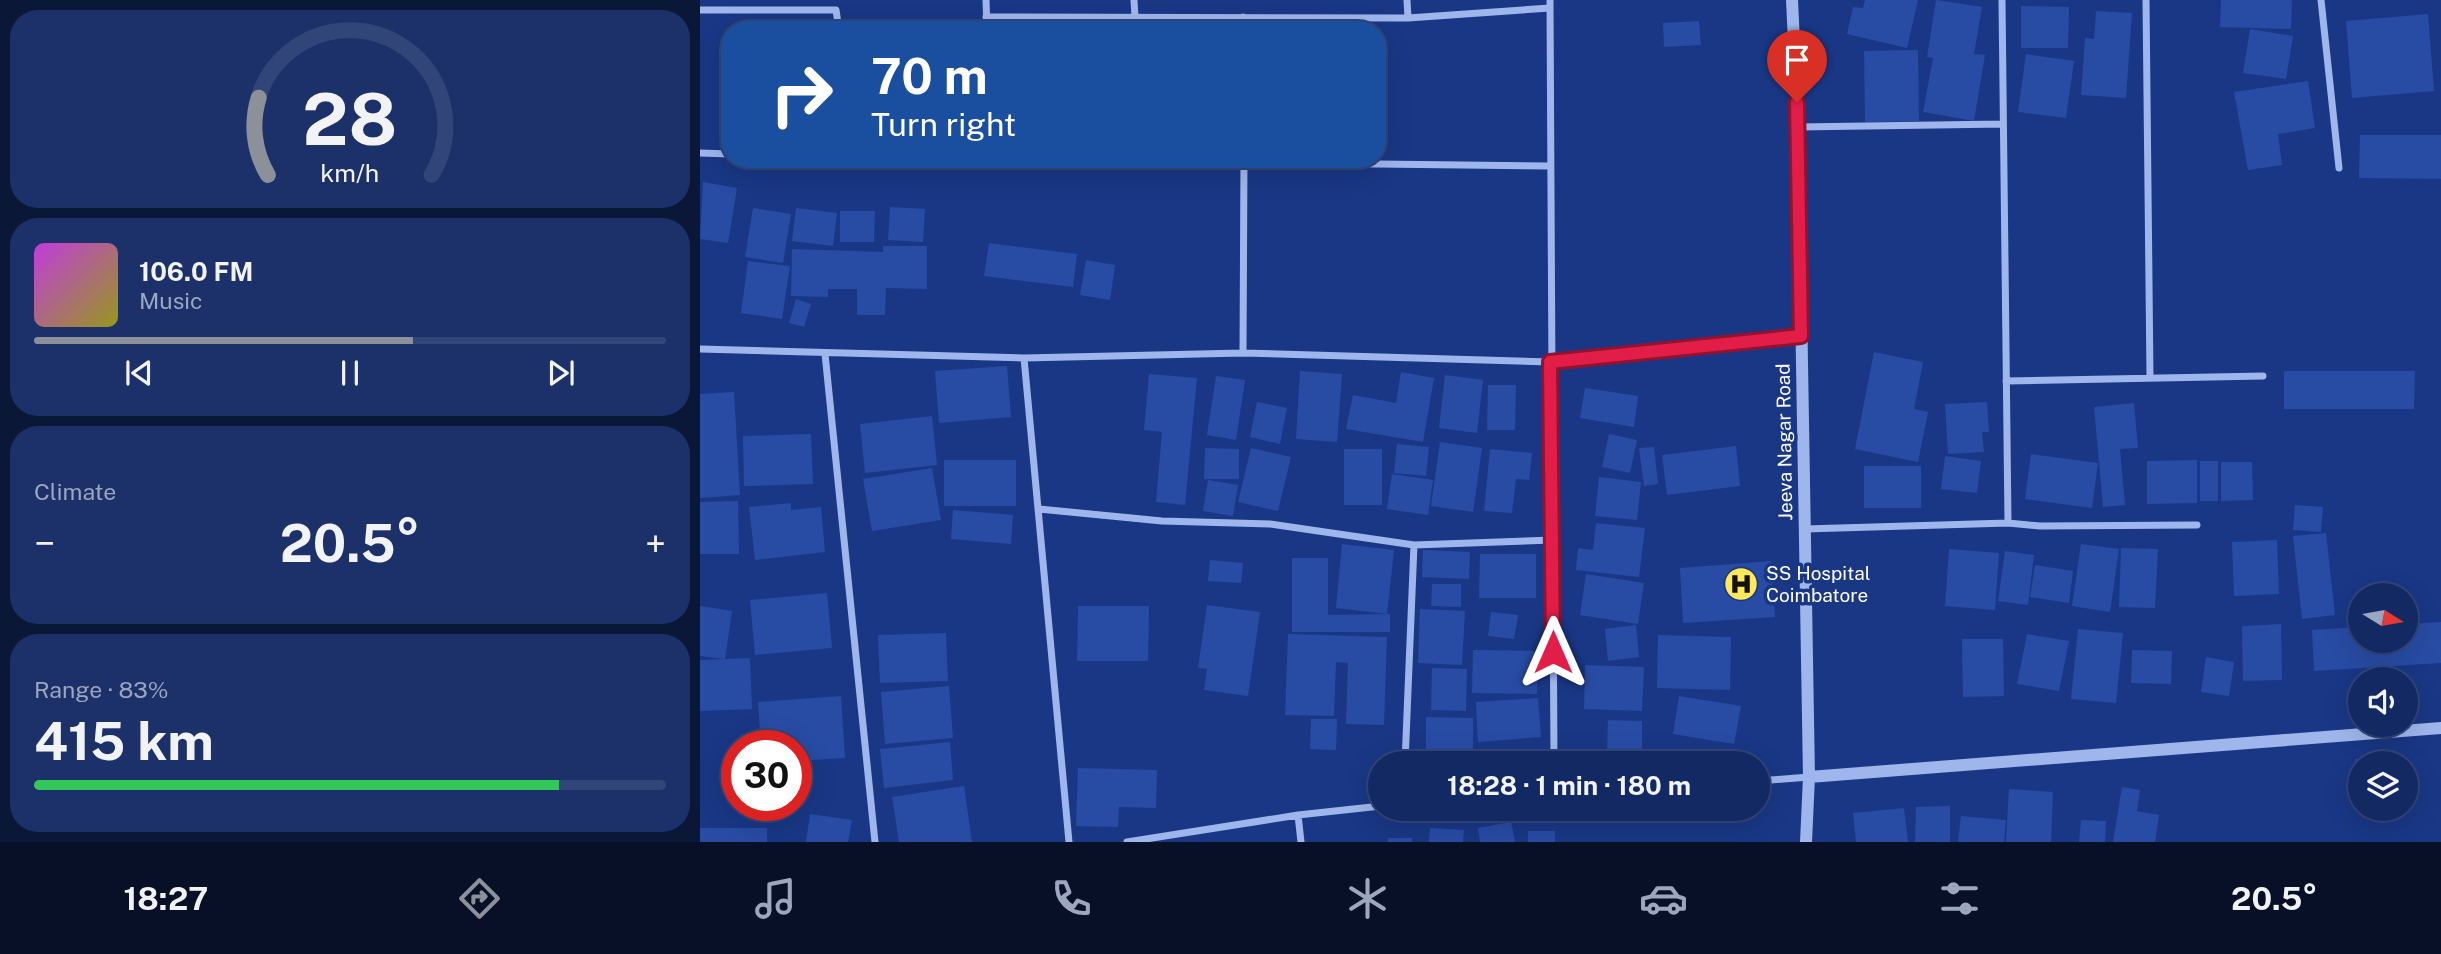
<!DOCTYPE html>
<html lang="en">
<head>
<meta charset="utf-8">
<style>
  body { margin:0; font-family:"Public Sans",sans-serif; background:#1c316a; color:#f1f3f6; height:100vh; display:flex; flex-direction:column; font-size:26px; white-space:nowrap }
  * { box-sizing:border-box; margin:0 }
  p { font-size:23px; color:#9da6bf }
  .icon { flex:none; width:38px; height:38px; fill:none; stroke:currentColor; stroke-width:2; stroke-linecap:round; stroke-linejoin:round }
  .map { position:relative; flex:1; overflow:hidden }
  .panel { display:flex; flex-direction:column; gap:10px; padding:10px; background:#0a1737; width:700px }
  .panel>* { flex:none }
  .guide { position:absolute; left:21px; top:21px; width:665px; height:147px; border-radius:28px; box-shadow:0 7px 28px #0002,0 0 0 2px #324578; background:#1a4fa0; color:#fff; overflow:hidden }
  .needle { width:46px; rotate:101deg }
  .controls { position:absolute; left:1648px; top:583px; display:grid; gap:14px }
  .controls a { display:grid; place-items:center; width:70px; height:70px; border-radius:50%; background:#132964; box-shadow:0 7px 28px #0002,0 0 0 2px #324578; font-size:35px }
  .speed { position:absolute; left:21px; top:730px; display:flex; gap:14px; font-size:35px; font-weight:700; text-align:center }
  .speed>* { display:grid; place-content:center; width:91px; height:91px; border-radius:50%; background:#132964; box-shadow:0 7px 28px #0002,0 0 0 2px #324578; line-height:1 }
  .speed .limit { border:10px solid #d22; background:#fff; color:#111 }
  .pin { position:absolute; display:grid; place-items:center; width:60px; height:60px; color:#fff; margin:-72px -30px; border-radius:50% 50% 50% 0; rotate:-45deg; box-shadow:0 0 7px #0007 }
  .pin .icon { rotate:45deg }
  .me { position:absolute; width:77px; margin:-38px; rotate:0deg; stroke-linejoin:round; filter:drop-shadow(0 0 5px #0008) }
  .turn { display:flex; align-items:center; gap:24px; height:147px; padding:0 35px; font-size:32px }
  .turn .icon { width:91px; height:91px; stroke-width:2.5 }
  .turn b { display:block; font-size:49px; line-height:60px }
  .big { font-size:52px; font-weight:700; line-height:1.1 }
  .panel .card { flex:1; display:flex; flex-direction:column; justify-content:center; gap:10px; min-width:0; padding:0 24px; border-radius:28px; background:#1c316a }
  .panel .dial { align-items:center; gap:0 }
  .dial svg { height:182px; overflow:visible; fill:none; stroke:#324578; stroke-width:7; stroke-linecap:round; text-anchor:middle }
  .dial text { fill:#f1f3f6; stroke:none }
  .song { display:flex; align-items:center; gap:21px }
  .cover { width:84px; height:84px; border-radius:10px; background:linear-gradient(135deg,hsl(290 70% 55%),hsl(60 70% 35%)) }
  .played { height:7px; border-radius:4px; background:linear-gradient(90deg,#8c9099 60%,#324578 60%) }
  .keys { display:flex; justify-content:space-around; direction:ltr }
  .heat { display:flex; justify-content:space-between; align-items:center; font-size:38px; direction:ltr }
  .charge { height:10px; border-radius:5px; background:linear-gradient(90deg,#34c759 83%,#324578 0) }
  .trip { position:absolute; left:668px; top:751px; width:402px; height:70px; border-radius:35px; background:#132964; box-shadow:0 7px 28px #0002,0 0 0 2px #324578; font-weight:700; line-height:70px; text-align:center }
  .tab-bar { display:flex; height:112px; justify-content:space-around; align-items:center; background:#081028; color:#9da6bf }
  .tab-bar .icon { width:49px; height:49px }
  .tab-bar .active { color:#8c9099 }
  .tab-bar b { font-size:32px; color:#f1f3f6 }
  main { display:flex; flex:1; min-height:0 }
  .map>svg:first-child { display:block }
</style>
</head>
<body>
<main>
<section class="panel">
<div class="card dial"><svg viewBox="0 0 100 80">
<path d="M14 69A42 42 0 1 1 86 69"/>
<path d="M14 69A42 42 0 0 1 10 35" stroke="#8c9099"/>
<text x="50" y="56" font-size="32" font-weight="700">28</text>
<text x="50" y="72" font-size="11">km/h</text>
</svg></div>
<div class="card">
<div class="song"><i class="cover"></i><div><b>106.0 FM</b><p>Music</p></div></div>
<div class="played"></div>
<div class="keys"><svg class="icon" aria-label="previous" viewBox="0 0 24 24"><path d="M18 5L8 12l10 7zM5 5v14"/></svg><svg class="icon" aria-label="pause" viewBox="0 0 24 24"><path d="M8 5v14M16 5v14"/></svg><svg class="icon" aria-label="next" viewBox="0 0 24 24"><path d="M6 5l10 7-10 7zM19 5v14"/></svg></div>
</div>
<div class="card"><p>Climate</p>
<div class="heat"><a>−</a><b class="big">20.5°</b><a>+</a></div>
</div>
<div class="card"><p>Range · 83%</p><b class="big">415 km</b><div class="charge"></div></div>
</section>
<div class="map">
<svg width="1741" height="842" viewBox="0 0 1741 842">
  <rect width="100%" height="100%" fill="#193785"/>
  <path fill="#284ca4" d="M 1165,0 L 1218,0 L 1207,48 L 1147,34 L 1153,7 L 1163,8 Z
    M 1236,0 L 1282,7 L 1274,54 L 1285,55 L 1274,121 L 1223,112 L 1233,58 L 1227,57 Z
    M 1521,0 L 1592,0 L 1591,29 L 1520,27 Z
    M 1321,6 L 1369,7 L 1368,48 L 1321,48 Z
    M 1396,11 L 1432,13 L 1426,98 L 1381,95 L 1385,38 L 1394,39 Z
    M 1728,14 L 1734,91 L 1652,98 L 1646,21 Z
    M 999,21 L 1001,45 L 964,47 L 963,23 Z
    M 1550,29 L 1593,36 L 1586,79 L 1543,73 Z
    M 1218,50 L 1219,121 L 1165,122 L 1164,51 Z
    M 1326,54 L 1374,61 L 1366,118 L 1318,112 Z
    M 1608,81 L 1615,128 L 1578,134 L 1582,165 L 1548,170 L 1534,92 Z
    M 1660,135 L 1741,135 L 1741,179 L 1659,178 Z
    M 3,182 L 37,188 L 28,243 L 0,239 Z
    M 190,207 L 225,209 L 223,242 L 188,240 Z
    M 53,208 L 91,214 L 83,263 L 45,257 Z
    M 96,208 L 137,213 L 133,246 L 92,241 Z
    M 140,211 L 175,211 L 174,242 L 140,242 Z
    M 289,243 L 377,254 L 373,287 L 284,276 Z
    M 183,246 L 227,246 L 227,289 L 186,288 L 185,315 L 157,315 L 157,289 L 128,289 L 128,297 L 91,296 L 92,249 L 183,252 Z
    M 386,260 L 415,265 L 410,300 L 380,295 Z
    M 48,261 L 90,266 L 82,319 L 41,313 Z
    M 96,299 L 111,304 L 104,327 L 89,323 Z
    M 1174,352 L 1223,362 L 1214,409 L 1228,412 L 1218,462 L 1155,449 Z
    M 307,366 L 311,417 L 239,423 L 235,371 Z
    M 600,371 L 642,374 L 637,442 L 596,439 Z
    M 1584,371 L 1715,371 L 1714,409 L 1584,409 Z
    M 701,372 L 734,378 L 723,442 L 646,429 L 653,395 L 696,403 Z
    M 449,374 L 497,378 L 485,505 L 456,502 L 462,432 L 444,430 Z
    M 745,375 L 783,380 L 777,433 L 739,428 Z
    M 516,376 L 545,380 L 536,440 L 507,435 Z
    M 788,385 L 816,385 L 815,430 L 787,430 Z
    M 885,388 L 938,396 L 934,427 L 880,418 Z
    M 34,392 L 40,495 L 0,498 L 0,394 Z
    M 557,402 L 587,408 L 580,444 L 550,437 Z
    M 1287,402 L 1289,432 L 1282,432 L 1284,452 L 1248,454 L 1245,404 Z
    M 1434,403 L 1438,448 L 1420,449 L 1425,505 L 1403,507 L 1394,407 Z
    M 232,416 L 237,465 L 165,473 L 160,424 Z
    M 111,434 L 113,484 L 44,486 L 43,436 Z
    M 909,434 L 937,440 L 930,473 L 902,467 Z
    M 740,442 L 782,448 L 773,512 L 731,506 Z
    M 697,444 L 729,447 L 726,476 L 694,473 Z
    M 1036,446 L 1040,486 L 967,495 L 962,455 Z
    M 954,447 L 958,484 L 944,486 L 939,448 Z
    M 505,448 L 539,449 L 539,479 L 504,479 Z
    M 551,448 L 591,457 L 578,511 L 538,502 Z
    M 644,449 L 682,449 L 682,505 L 644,505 Z
    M 790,449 L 832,453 L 829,480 L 816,479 L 812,513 L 784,511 Z
    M 1331,454 L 1398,463 L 1392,508 L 1325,499 Z
    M 1245,456 L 1281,461 L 1277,493 L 1241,489 Z
    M 244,460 L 316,460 L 316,506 L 244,506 Z
    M 1497,460 L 1497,503 L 1447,504 L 1447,461 Z
    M 1500,461 L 1518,461 L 1518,501 L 1500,501 Z
    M 1521,462 L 1552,462 L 1553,500 L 1521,501 Z
    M 1164,466 L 1221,466 L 1221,508 L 1164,508 Z
    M 232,468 L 241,520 L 172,531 L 163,479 Z
    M 692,474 L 733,480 L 728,515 L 687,509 Z
    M 899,477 L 941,482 L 937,520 L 895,516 Z
    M 508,480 L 538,485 L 533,516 L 503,511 Z
    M 38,501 L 39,554 L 0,554 L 0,502 Z
    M 91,503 L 91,510 L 121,507 L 125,552 L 55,560 L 49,507 Z
    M 1595,505 L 1623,507 L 1621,532 L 1593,530 Z
    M 253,510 L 313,515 L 311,544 L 251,539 Z
    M 896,523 L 945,528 L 939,577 L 876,570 L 878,548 L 893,550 Z
    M 1626,533 L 1635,615 L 1602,619 L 1593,536 Z
    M 1577,540 L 1579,594 L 1534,596 L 1532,542 Z
    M 642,544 L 694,550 L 687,614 L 636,608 Z
    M 1381,544 L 1419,549 L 1410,612 L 1372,606 Z
    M 1421,548 L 1458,549 L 1455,608 L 1419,607 Z
    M 1249,549 L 1299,553 L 1295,610 L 1245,606 Z
    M 723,550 L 770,552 L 769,579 L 722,577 Z
    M 1305,551 L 1334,555 L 1328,605 L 1298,601 Z
    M 780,554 L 836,554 L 836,598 L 779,598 Z
    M 592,558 L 628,558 L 628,615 L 690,614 L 690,632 L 592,632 Z
    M 510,560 L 543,563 L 541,583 L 508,581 Z
    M 1072,561 L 1075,617 L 983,623 L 980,568 Z
    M 1335,565 L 1373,571 L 1369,603 L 1330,597 Z
    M 886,574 L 944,583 L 938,624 L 880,615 Z
    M 732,584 L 761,584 L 761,607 L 731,606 Z
    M 127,593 L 132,648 L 55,655 L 50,600 Z
    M 507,605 L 560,612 L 548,696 L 504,690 L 507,669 L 498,668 Z
    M 0,606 L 32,611 L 25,659 L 0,656 Z
    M 378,606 L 449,606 L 448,661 L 377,661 Z
    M 720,609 L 765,611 L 762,665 L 718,663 Z
    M 791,612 L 818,615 L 814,639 L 788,636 Z
    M 1741,622 L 1741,663 L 1614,671 L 1612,630 L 1661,627 L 1661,640 L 1706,640 L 1706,624 Z
    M 1581,624 L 1582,680 L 1543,681 L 1542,626 Z
    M 936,625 L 939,657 L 908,661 L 905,629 Z
    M 1378,629 L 1423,633 L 1416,703 L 1371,699 Z
    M 246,633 L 248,681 L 180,683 L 178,635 Z
    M 588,634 L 687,637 L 684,725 L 646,724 L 648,663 L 636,662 L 634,716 L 585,715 Z
    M 1327,634 L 1369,641 L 1359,691 L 1317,684 Z
    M 958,635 L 1031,637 L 1030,690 L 957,688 Z
    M 1262,639 L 1303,639 L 1304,696 L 1263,697 Z
    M 773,650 L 838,651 L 837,694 L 772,693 Z
    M 1432,650 L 1472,651 L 1471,684 L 1431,683 Z
    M 1506,657 L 1534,662 L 1529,696 L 1501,692 Z
    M 50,658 L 52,709 L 0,711 L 0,660 Z
    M 885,665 L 944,667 L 942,711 L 884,709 Z
    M 732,668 L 767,669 L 766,711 L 731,710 Z
    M 249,686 L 253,738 L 185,744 L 181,692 Z
    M 141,696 L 145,758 L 96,761 L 96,746 L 61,746 L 58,702 Z
    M 979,696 L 1041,706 L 1034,744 L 973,734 Z
    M 838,698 L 841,737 L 778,742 L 776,702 Z
    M 726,717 L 773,718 L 773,759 L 726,758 Z
    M 611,719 L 637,719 L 636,750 L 610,749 Z
    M 908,720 L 942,721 L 942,755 L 907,755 Z
    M 250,742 L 253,780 L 184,788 L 180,749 Z
    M 1655,759 L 1683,759 L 1683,763 L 1661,763 L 1661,794 L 1655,795 Z
    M 378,768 L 457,770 L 456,808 L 419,807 L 418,827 L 376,826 Z
    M 264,786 L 272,842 L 199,842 L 192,797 Z
    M 1422,787 L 1440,790 L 1437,811 L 1459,815 L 1455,842 L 1413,842 Z
    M 1309,789 L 1353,792 L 1351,842 L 1306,842 Z
    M 1250,806 L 1250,842 L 1215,842 L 1216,807 Z
    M 1204,808 L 1208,842 L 1156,842 L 1153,813 Z
    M 110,814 L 152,820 L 148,842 L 106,842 Z
    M 1261,816 L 1306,820 L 1304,842 L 1258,842 Z
    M 1381,820 L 1406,821 L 1405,842 L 1379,842 Z
    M 811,822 L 815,842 L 780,842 L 778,828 Z
    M 0,828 L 67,828 L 67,842 L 0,842 Z
    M 730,828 L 764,830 L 763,842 L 729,842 Z
    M 828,831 L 855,831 L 855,842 L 828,842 Z
    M 688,838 L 712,838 L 712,842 L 688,842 Z"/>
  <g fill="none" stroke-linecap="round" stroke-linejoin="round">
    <path stroke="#9fb6ec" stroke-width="7" d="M 286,0 L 287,30
      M 434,0 L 435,17
      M 707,0 L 708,18
      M 850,0 L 854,763
      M 1446,0 L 1450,378
      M 1621,0 L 1639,168
      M 0,10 L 136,10 L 139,30
      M 286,17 L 708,18 L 850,8
      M 543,17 L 543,30
      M 1098,127 L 1303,124
      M 0,153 L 30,154
      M 243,159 L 849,166
      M 0,349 L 324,358 L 543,353 L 850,362 L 1101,336
      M 543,353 L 544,159
      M 125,354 L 175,842
      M 324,358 L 369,842
      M 1306,381 L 1563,376
      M 339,509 L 462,521 L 570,524 L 714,545 L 853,540
      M 1308,523 L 1340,526 L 1497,525
      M 1105,529 L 1308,523 L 1302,0
      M 705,763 L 714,545
      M 1059,781 L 1109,777
      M 598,815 L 601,842
      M 427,842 L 598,815 L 681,806"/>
    <path stroke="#9fb6ec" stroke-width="12" d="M 1092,0 L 1098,127 L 1109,777 L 1106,842
      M 1109,777 L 1741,728"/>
  </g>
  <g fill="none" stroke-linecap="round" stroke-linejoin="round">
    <g stroke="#92132f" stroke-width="18">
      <path id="route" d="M 853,652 L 850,362 L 1101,336 L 1097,102"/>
    </g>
    <use href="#route" stroke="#e11d48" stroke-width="12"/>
  </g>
  <defs>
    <g id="hospital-disc" transform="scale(1.75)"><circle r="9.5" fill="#ffe95b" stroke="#193785"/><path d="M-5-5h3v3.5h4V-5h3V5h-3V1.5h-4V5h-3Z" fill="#111"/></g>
  </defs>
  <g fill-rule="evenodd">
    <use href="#hospital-disc" x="1041" y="584"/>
  </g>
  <g text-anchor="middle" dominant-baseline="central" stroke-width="7" stroke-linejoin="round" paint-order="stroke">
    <g font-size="19" fill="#fff" stroke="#193785">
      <text transform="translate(1084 442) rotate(-91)">Jeeva Nagar Road</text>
    </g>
    <g font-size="19" fill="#fff" stroke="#193785" text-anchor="start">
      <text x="1066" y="573">SS Hospital<tspan x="1066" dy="22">Coimbatore</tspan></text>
    </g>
  </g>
</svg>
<div class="controls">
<a><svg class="needle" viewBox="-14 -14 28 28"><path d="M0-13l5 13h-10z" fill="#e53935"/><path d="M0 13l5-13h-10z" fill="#9da6bf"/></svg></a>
<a><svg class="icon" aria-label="sound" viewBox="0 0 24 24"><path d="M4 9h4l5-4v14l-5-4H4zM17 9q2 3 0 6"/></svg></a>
<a><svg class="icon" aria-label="layers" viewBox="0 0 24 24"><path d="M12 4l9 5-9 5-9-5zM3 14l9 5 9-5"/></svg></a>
</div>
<div class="speed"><div class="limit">30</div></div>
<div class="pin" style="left:1097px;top:102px;background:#d93025"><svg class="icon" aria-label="arrive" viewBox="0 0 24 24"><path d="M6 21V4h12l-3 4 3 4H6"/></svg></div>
<svg class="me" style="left:853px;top:652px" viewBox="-20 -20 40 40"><path d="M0-17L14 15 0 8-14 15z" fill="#e11d48" stroke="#fff" stroke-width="4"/></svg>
<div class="trip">18:28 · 1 min · 180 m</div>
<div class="guide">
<div class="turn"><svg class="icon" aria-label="right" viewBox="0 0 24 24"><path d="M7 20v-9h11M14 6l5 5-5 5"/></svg><div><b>70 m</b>Turn right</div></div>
</div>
</div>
</main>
<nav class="tab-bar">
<b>18:27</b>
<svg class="icon active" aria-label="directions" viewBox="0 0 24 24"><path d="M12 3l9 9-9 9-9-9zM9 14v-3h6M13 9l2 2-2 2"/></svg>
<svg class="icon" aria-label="music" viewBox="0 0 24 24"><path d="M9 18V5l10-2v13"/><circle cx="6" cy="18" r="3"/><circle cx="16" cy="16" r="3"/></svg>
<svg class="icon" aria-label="phone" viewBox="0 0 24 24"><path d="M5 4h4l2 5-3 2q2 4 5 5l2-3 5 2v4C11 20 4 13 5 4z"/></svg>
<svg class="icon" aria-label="climate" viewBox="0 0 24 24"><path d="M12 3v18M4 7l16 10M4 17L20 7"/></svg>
<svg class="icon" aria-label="car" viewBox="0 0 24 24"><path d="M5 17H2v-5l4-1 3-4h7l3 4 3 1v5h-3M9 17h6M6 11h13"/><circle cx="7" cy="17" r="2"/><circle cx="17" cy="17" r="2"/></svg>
<svg class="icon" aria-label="filters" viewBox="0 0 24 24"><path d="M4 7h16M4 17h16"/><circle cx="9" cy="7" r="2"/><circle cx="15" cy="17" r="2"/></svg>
<b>20.5°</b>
</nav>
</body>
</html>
